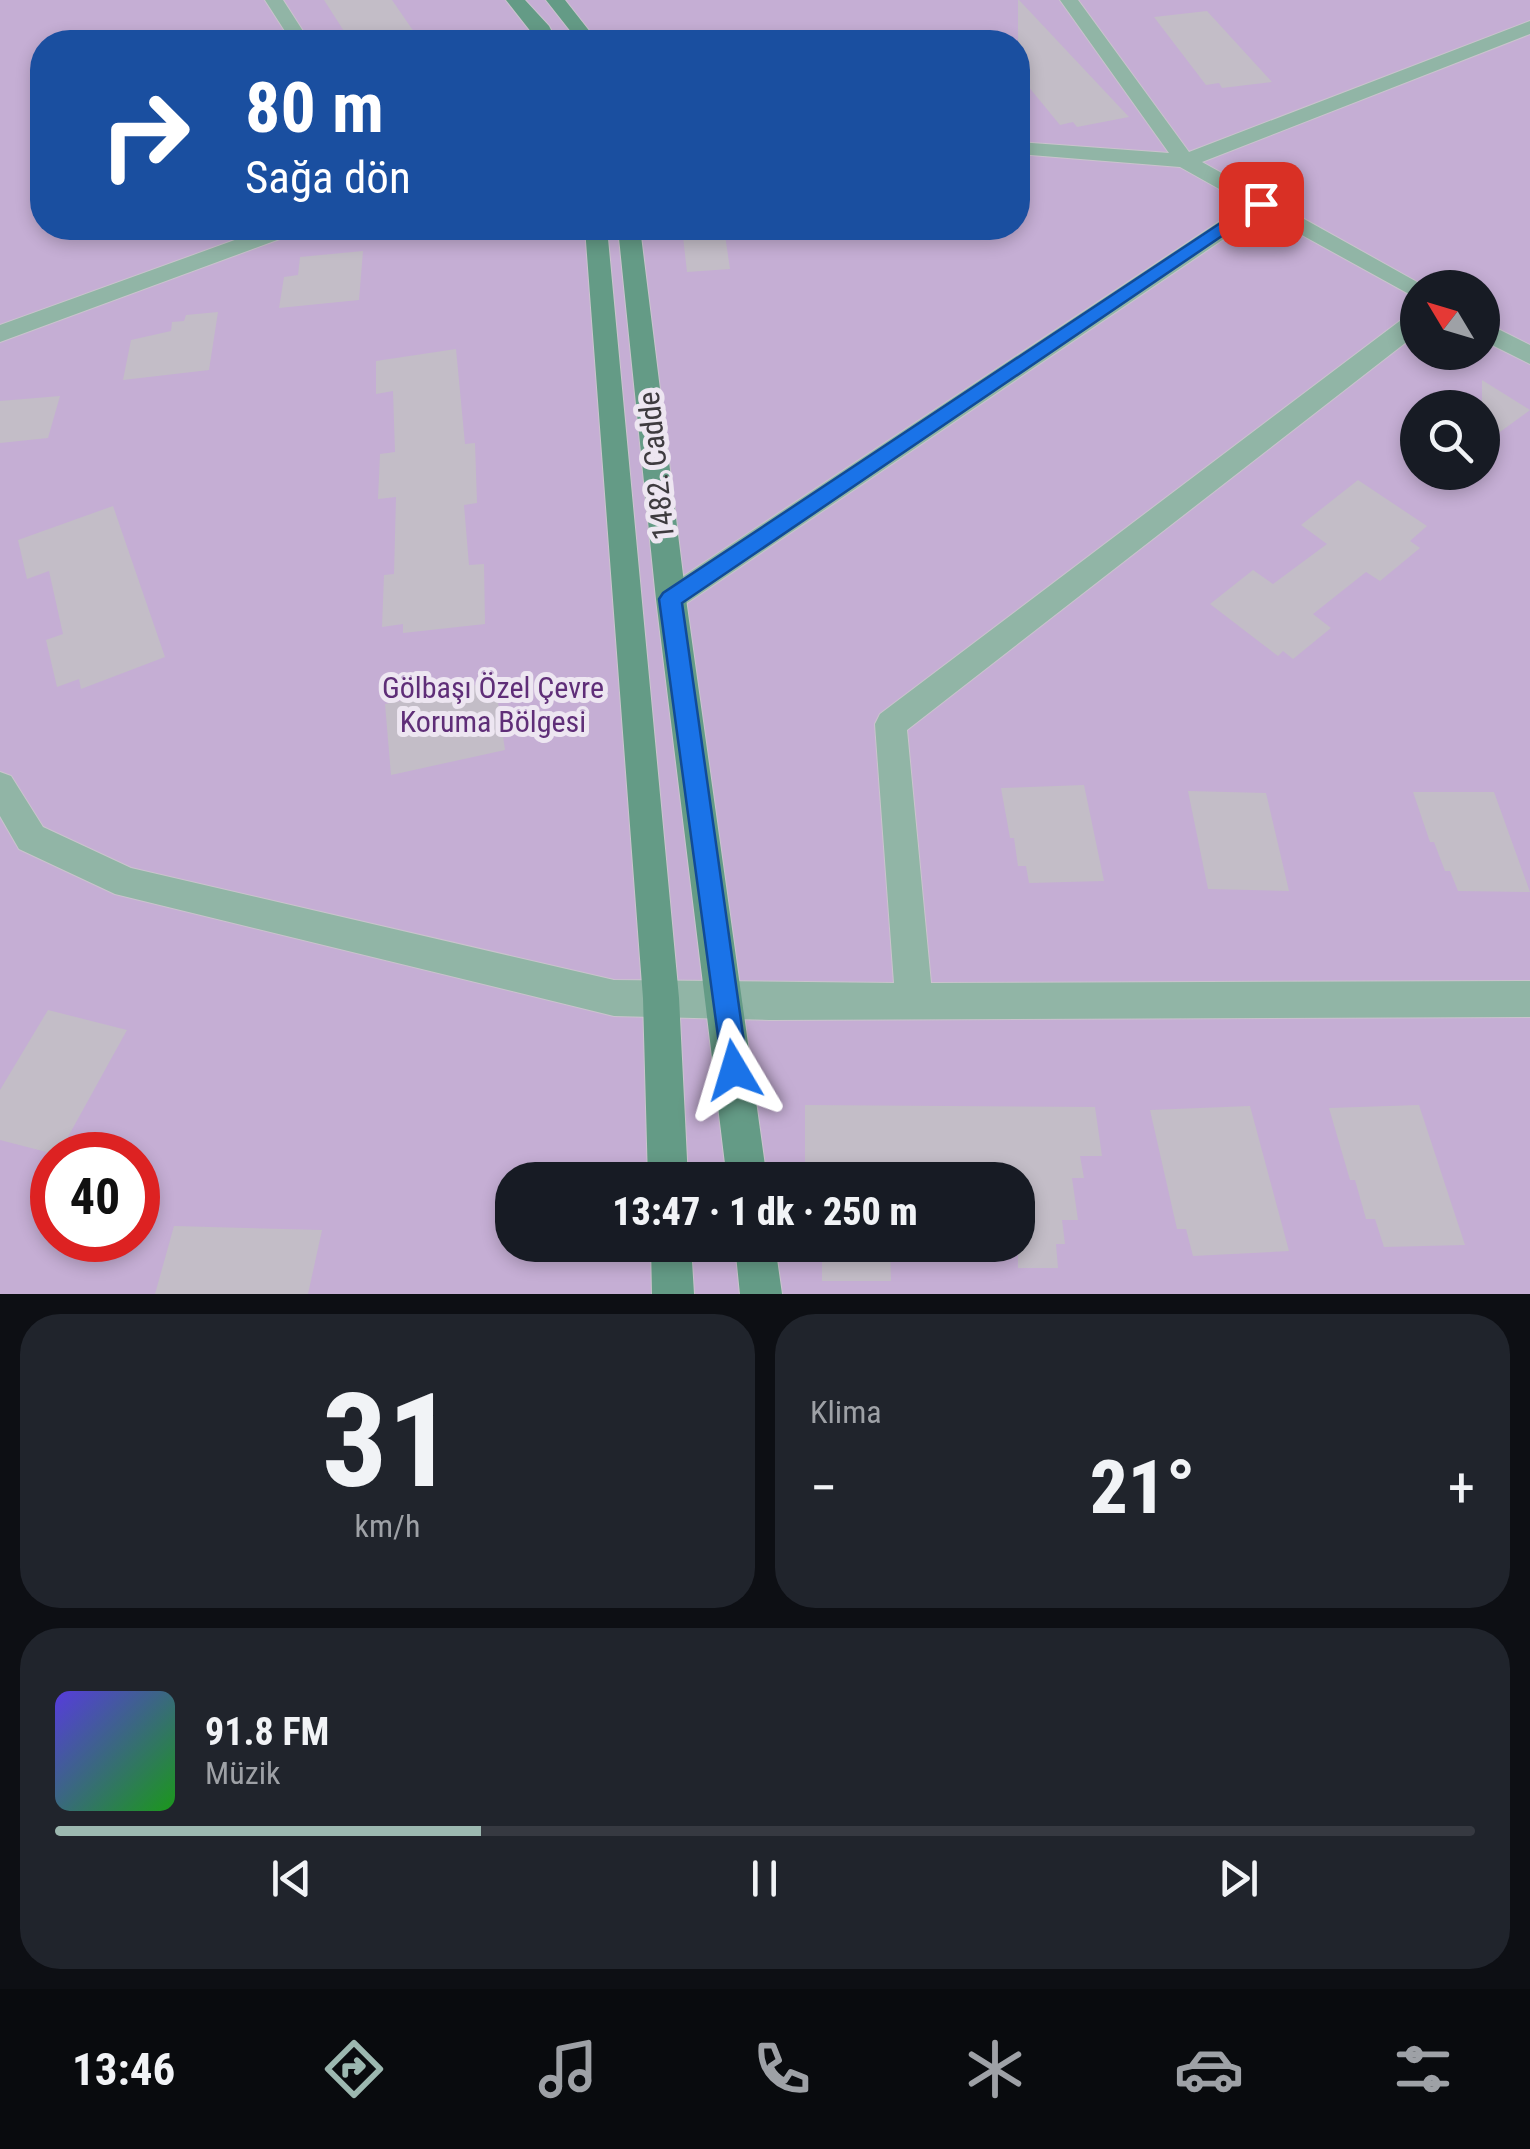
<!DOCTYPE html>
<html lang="tr">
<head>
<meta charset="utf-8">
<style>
  body { margin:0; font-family:"Roboto Condensed",sans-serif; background:#20242c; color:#f1f3f6; height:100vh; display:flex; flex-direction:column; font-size:38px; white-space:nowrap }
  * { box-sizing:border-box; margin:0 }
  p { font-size:32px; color:#9ea1a6 }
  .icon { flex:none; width:55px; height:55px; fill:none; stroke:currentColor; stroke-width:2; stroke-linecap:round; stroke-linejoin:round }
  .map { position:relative; height:1294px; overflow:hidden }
  .panel { display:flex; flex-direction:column; gap:20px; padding:20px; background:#0d0f14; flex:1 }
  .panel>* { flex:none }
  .top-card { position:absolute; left:30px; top:30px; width:1000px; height:210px; border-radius:40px; box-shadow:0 5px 15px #0003; background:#1a4fa0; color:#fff; overflow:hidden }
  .needle { width:65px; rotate:308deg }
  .buttons { position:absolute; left:1400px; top:270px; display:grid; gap:20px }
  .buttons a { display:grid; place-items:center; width:100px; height:100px; border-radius:50%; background:#171b24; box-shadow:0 5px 15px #0003; font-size:50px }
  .speed { position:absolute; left:30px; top:1132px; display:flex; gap:20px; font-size:50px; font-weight:700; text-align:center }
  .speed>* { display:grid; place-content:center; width:130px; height:130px; border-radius:50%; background:#171b24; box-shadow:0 5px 15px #0003; line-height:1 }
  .speed .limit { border:15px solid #d22; background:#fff; color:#111 }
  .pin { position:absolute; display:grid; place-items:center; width:85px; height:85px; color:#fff; margin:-42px; border-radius:20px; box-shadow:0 5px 15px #0006 }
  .me { position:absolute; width:110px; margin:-55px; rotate:353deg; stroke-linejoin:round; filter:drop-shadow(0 0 8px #0008) }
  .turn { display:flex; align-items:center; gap:35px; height:210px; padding:0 50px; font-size:45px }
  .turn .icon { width:130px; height:130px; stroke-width:2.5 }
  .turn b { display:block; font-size:70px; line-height:85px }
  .big { font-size:75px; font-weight:800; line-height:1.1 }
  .panel .tile { flex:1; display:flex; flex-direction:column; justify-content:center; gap:15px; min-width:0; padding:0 35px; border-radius:40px; background:#20242c }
  .panel .dial { align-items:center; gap:0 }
  .dial b { font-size:130px; line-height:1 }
  .song { display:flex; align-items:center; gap:30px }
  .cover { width:120px; height:120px; border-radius:15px; background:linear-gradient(135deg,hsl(250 70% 55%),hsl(120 70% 35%)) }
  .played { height:10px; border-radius:5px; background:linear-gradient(90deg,#9cb8b0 30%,#363941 30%) }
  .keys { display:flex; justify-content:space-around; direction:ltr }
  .heat { display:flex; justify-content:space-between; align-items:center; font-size:55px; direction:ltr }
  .panel .tiles { flex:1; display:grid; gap:20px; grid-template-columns:1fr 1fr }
  .tile:last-child { grid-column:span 2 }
  .trip { position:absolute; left:495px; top:1162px; width:540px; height:100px; border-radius:40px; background:#171b24; box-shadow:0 5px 15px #0003; font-weight:800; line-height:100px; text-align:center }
  .menu { display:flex; height:160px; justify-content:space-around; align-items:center; background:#090b0e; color:#9ea1a6 }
  .menu .icon { width:70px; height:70px }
  .menu .active { color:#9cb8b0 }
  .menu b { font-size:45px; color:#f1f3f6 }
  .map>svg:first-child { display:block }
</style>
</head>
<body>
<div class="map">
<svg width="1530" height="1294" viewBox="0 0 1530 1294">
  <rect width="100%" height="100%" fill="#ede6f1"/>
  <path fill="#c5aed4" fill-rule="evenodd" d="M 0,0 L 1530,0 L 1530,1294 L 0,1294 ZM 42,42 L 1018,42 L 1018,228 L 42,228 ZM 1418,288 L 1482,288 L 1482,352 L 1418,352 ZM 1418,408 L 1482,408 L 1482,472 L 1418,472 ZM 52,1155 L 138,1155 L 138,1240 L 52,1240 ZM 512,1180 L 1018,1180 L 1018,1245 L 512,1245 Z"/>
  <path fill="#c3bdc7" d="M 324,0 L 392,0 L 421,42 L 351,42 Z
    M 1018,0 L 1019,0 L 1129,117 L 1077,127 L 1073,122 L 1060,125 L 1018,74 Z
    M 1207,11 L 1272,82 L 1222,88 L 1219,83 L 1206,85 L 1154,17 Z
    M 682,228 L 724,228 L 730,269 L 687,272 Z
    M 363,251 L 359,300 L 279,308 L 284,277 L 298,275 L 300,257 Z
    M 218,312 L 209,370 L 123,380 L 131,340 L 171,331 L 172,322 L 184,321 L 186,315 Z
    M 456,349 L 465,444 L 475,443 L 477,503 L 464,505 L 469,565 L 484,564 L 485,624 L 403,633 L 403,624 L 382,627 L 384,575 L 394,574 L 396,497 L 378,499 L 380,454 L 395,452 L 393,391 L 376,394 L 376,361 Z
    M 1482,380 L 1530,410 L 1482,445 Z
    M 60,396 L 48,438 L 0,443 L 0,401 Z
    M 1358,480 L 1427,526 L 1410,541 L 1420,548 L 1380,581 L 1366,572 L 1313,614 L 1331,628 L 1293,659 L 1283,651 L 1278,656 L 1210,604 L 1253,570 L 1273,584 L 1327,544 L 1301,525 Z
    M 113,506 L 165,657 L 81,689 L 79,679 L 57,687 L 46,640 L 63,634 L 49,571 L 27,579 L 18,540 Z
    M 495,681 L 505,750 L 391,775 L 385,704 Z
    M 1084,785 L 1104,881 L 1029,883 L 1026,866 L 1018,866 L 1014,838 L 1010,838 L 1001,788 Z
    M 1188,791 L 1266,793 L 1289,891 L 1208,889 Z
    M 1413,792 L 1494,792 L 1530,892 L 1458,891 L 1450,871 L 1445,871 L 1434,842 L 1430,842 Z
    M 48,1010 L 127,1030 L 58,1155 L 0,1140 L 0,1090 Z
    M 805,1105 L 1095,1107 L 1102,1156 L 1080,1156 L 1084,1178 L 1072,1178 L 1078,1220 L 1062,1220 L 1065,1244 L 1056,1244 L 1058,1268 L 1018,1268 L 1018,1180 L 897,1173 L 898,1180 L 805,1180 Z
    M 1419,1105 L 1465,1245 L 1384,1247 L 1375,1219 L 1366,1219 L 1355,1180 L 1350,1180 L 1329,1108 Z
    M 1250,1106 L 1289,1251 L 1193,1256 L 1186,1229 L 1177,1229 L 1150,1110 Z
    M 174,1226 L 322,1230 L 308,1294 L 155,1294 Z
    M 822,1245 L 890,1245 L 891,1281 L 822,1281 Z"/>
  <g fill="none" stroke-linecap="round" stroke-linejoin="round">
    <g stroke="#cac4cd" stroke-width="2">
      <path id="street" d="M 265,0 L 283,0 L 310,42 L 292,42 Z
        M 1060,0 L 1078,0 L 1189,152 L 1530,21 L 1530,34 L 1202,162 L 1426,287 L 1418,288 L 1418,299 L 1262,213 L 681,607 L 671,611 L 661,607 L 656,599 L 661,591 L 1246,204 L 1180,167 L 1018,154 L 1018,142 L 1169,153 Z
        M 268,228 L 299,228 L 296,233 L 0,342 L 0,325 Z
        M 1418,312 L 1418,333 L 907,730 L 931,983 L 1530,981 L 1530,1017 L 769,1020 L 614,1016 L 115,894 L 19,849 L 0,816 L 0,772 L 11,776 L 43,827 L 131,868 L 614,980 L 894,983 L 875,724 L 880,714 L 1409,314 Z
        M 1482,321 L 1530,345 L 1530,364 L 1482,340 Z"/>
    </g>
    <g stroke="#cac4cd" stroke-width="2">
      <path id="secondary" d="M 506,0 L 525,0 L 549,26 L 557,42 L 539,42 Z
        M 546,0 L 565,0 L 598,42 L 579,42 Z
        M 585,228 L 607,228 L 679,998 L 688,1180 L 648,1180 L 643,998 Z
        M 618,228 L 640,228 L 686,599 L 767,1180 L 727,1180 L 656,599 Z
        M 651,1245 L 691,1245 L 694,1294 L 652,1294 Z
        M 735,1245 L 775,1245 L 782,1294 L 740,1294 Z"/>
    </g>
    <use href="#street" fill="#91b5a6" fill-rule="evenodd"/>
    <use href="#secondary" fill="#649b86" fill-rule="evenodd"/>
  </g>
  <path fill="#1a73e8" stroke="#114b97" stroke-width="2.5" d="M 1255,200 L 1269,204 L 682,603 L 748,1070 L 744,1081 L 734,1085 L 724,1081 L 659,599 L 663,593 Z"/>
  <g text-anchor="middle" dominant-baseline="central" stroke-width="10" stroke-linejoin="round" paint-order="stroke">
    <g font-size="30" fill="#3e3b3f" stroke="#ede6f1">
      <text transform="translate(656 466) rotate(-96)">1482. Cadde</text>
    </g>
    <g font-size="30" fill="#5f2e78" stroke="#ede6f1">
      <text x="493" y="687">Gölbaşı Özel Çevre<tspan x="493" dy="34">Koruma Bölgesi</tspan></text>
    </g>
  </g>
</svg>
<div class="buttons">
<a><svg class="needle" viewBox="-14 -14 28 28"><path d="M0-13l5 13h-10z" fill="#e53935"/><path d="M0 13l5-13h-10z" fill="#9ea1a6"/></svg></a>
<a><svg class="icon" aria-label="search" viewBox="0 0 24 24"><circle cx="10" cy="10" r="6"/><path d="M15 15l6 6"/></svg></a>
</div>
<div class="speed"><div class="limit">40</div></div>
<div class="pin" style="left:1261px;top:204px;background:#d93025"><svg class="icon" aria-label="arrive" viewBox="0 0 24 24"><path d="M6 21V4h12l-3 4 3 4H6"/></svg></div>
<svg class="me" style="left:734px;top:1070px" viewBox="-20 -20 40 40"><path d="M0-17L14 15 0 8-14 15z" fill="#1a73e8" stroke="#fff" stroke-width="4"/></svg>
<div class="trip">13:47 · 1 dk · 250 m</div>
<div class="top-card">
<div class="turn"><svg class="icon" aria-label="right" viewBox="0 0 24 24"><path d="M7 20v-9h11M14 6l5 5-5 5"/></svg><div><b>80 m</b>Sağa dön</div></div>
</div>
</div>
<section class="panel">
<div class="tiles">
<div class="tile dial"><b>31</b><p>km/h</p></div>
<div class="tile"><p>Klima</p>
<div class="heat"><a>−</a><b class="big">21°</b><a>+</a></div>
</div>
<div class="tile">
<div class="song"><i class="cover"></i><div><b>91.8 FM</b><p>Müzik</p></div></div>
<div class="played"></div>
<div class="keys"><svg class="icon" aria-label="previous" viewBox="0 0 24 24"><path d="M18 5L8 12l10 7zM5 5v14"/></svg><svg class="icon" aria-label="pause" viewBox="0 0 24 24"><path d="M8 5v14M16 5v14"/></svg><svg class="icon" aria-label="next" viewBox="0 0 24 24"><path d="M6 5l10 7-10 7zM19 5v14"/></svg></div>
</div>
</div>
</section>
<nav class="menu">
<b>13:46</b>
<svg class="icon active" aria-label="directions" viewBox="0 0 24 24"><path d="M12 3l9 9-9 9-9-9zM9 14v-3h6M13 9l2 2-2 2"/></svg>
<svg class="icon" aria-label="music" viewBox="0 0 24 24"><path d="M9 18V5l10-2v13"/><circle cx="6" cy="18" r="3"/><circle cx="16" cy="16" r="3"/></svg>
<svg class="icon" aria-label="phone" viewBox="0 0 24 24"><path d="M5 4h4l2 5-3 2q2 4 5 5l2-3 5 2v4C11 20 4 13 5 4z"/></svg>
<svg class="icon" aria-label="climate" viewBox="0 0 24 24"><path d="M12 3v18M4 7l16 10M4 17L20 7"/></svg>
<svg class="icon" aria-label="car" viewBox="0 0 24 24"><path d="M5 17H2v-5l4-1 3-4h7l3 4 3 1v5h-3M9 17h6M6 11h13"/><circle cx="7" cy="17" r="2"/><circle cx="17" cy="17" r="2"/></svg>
<svg class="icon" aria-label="filters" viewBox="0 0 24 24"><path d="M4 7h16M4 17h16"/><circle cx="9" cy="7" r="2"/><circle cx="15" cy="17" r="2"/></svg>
</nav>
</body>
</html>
